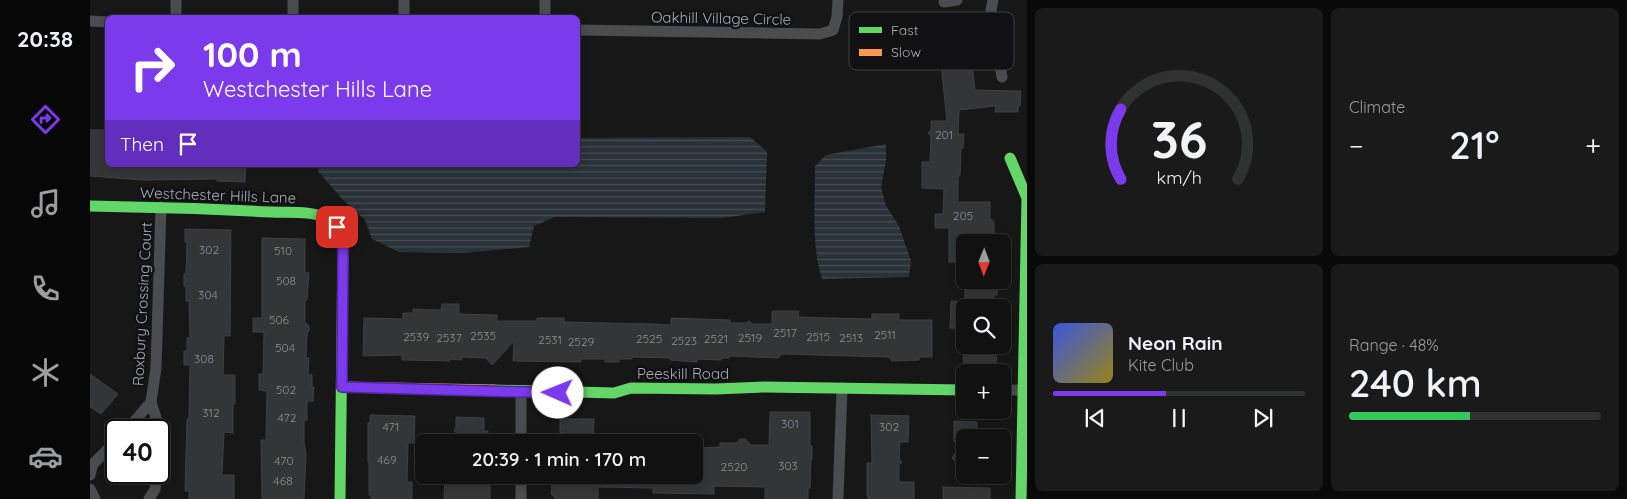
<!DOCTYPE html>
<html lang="en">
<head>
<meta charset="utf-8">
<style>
  body { margin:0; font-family:Quicksand,sans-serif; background:#1a1a1a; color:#f1f3f6; height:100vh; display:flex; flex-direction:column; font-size:19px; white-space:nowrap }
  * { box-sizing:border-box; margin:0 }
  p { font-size:16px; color:#9c9d9f }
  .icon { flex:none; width:28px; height:28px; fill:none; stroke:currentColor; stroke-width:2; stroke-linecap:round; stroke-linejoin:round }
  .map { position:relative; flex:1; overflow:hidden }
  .side { display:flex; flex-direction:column; gap:8px; padding:8px; background:#090909; width:600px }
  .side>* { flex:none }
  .banner { position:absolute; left:15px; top:15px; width:475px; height:152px; border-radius:8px; box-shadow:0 2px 8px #0003,0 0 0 1px #303131; background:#7c3aed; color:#fff; overflow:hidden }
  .needle { width:32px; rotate:181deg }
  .buttons { position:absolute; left:866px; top:234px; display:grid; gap:10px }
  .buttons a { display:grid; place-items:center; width:55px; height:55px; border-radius:8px; background:#111; box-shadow:0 2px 8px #0003,0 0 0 1px #303131; font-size:25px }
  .speed { position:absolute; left:15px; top:419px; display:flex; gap:10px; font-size:25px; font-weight:700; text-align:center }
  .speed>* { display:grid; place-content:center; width:65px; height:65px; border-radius:50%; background:#111; box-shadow:0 2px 8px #0003,0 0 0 1px #303131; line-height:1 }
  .speed .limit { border:2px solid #111; border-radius:8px; background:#fff; color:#111 }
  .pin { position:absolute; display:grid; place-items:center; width:42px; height:42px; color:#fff; margin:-21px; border-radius:10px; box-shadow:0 2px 8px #0006 }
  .me { position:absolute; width:55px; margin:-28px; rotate:271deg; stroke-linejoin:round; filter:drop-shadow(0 0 4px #0008) }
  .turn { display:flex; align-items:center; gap:18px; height:105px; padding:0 15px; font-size:22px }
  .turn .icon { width:65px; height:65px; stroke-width:2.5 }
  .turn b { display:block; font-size:35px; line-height:42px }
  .then { display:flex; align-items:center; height:48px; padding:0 15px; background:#0003; gap:10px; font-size:19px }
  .big { font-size:38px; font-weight:600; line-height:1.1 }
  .side .tile { flex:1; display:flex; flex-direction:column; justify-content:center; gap:8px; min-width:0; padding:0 18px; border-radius:8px; background:#1a1a1a }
  .side .dial { align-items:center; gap:0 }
  .dial svg { height:130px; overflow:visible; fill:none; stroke:#303131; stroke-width:7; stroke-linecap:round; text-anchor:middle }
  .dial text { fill:#f1f3f6; stroke:none }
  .song { display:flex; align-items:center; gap:15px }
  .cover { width:60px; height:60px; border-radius:8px; background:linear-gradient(135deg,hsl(230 70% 55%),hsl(50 70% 35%)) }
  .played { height:5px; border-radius:2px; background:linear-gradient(90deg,#7c3aed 45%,#303131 45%) }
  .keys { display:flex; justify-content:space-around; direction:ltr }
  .heat { display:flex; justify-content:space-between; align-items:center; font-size:28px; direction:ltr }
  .charge { height:8px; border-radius:4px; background:linear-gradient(90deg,#34c759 48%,#303131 0) }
  .side .tiles { flex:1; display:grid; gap:8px; grid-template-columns:repeat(2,1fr) }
  .trip { position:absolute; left:325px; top:434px; width:288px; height:50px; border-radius:8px; background:#111; box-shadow:0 2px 8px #0003,0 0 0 1px #303131; font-weight:600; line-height:50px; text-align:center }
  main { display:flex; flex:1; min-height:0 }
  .dock { display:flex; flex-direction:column; width:90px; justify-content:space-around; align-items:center; background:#070707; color:#9c9d9f }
  .dock .icon { width:35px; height:35px }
  .dock .active { color:#7c3aed }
  .dock b { font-size:22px; color:#f1f3f6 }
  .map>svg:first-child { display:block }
</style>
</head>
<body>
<main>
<nav class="dock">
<b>20:38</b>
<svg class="icon active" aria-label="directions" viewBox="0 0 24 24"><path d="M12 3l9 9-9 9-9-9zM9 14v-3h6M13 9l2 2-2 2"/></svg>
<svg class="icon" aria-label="music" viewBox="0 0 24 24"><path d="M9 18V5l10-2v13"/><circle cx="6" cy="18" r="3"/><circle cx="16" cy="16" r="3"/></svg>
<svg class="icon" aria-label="phone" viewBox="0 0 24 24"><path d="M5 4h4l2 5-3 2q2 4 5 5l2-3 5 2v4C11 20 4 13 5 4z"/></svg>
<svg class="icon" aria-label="climate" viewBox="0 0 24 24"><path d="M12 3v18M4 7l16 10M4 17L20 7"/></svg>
<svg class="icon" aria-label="car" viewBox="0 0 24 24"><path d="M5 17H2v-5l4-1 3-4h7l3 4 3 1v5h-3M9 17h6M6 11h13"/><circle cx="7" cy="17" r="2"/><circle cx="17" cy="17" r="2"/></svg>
</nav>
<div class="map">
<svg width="937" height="499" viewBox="0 0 937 499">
  <defs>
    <pattern id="water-rules" width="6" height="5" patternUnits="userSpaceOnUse" patternTransform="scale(1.25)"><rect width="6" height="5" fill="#2a3239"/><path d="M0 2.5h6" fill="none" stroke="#464d54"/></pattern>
  </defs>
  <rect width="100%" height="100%" fill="#171717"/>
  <path fill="url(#water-rules)" d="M 660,137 L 677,152 L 675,212 L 632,218 L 465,217 L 444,226 L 439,247 L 372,253 L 309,252 L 282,239 L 275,220 L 252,199 L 228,171 L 229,165 L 488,165 L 488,138 Z
    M 796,144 L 796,160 L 791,187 L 796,206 L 809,226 L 821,261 L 819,277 L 732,279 C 721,246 725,202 725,166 L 736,155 Z"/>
  <path fill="#343537" stroke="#3f4043" d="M 878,31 L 885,90 L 931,91 L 930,106 L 928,106 L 928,112 L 905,112 L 906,106 L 869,110 L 868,134 L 874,134 L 873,148 L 871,148 L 870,176 L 868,176 L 868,202 L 900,202 L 900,218 L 904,222 L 904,242 L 875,242 L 875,262 L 859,262 L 859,228 L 845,228 L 845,214 L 853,214 L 854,189 L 832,188 L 832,162 L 840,162 L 841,135 L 838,133 L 841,130 L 841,121 L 857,121 L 848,35 Z
    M 0,130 L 18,130 L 18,165 L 156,165 L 155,182 L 127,181 L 127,179 L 53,180 L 0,176 Z
    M 95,229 L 141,230 L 140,336 L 134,336 L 133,375 L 145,375 L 145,404 L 143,404 L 143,433 L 134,432 L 132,475 L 144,475 L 144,499 L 99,499 L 99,491 L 95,491 L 97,419 L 99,419 L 100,365 L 94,365 L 94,351 L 97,351 L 97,338 L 100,338 L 99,301 L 96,301 L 96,286 L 94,286 L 94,274 L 96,274 L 97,242 L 95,242 Z
    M 172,238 L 215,239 L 215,273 L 219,273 L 217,300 L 215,300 L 215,322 L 219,326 L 219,331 L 217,333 L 216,358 L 219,358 L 218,374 L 222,375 L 222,387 L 224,387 L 223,401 L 217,401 L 217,420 L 214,420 L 214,443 L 216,454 L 214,499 L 172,499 L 171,440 L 176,440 L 177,391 L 169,390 L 169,374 L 173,374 L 174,332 L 163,332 L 163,318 L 172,318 Z
    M 875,280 L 903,280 L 903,282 L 908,282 L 907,295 L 904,295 L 903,308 L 875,308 L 875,328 L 860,328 L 861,301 L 875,302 L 875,307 Z
    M 352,304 L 369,304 L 369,314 L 407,315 L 407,321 L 447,321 L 447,318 L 474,318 L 474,322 L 561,324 L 581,325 L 581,318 L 640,320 L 640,323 L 656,323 L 659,321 L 662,324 L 682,324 L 682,311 L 709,311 L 708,317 L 741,318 L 782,319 L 782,314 L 809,314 L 809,320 L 842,320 L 842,357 L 829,357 L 829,360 L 802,361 L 798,357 L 692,354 L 688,358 L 639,356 L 639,358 L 631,358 L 631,360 L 607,359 L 607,362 L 580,360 L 580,358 L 542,357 L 542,359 L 529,359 L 529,362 L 515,362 L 515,359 L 491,359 L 491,362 L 423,361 L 424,341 L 402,365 L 396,358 L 372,357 L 372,360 L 359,359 L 359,361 L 312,360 L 312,355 L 273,356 L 274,318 L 313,319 L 313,313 L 323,313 L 323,309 L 351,310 Z
    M 873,345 L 902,345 L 902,350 L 907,350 L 906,364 L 874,364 Z
    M 0,374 L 28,394 L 11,414 L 0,407 Z
    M 680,412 L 720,412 L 720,446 L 722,446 L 722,459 L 721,459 L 720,488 L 718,488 L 718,499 L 675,499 L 675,487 L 624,486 L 624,494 L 563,493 L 563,488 L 508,487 L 508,499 L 466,499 L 461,494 L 463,475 L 604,475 L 604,448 L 630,447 L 630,443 L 646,443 L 650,439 L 655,439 L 661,445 L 679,445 Z
    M 280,415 L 325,416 L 324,443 L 318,443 L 317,482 L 322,482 L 322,499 L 281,499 L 281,495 L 279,495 L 279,462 L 278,462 L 278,423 L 280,423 Z
    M 781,415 L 819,416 L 818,442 L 810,442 L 809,459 L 812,462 L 809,465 L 809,482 L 824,482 L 824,499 L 778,499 L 778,496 L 777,496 L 777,463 L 782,463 Z
    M 366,417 L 394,418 L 394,431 L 398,431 L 398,442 L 366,442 L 366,433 L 364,430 L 366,427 Z
    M 470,419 L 504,419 L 503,442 L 473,442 L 473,433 L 470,433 Z
    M 864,421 L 887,422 L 887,438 L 875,438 L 875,471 L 862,458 L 873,442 L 864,441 Z
    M 355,475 L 397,475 L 397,483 L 400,483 L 400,499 L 354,499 Z
    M 853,487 L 900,488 L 900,499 L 853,499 Z"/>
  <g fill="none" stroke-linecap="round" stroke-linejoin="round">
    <path stroke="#4b4c50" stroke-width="11" d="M 455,0 L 455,18
      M 903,0 L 901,10 L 912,77
      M 854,2 L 867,0
      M 86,18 L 86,0
      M 203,18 L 203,0
      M 314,18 L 314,0
      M 0,21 L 18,22
      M 488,30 L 730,34 L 743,30 L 747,17 L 748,0
      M 912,390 L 937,390
      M 431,392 L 431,442
      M 37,430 L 61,402
      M 67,430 L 67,421 L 61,402 L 66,368 L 71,207
      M 0,475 L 3,464 L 26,441
      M 431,475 L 431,499
      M 0,489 L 5,499
      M 59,499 L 65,489 L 67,472
      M 748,499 L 752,388"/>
    <path stroke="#63d668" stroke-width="11" d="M 920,158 L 937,198 L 931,499
      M 0,206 C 60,207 121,209 181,212 C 198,213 222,210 238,219 C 249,225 252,236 253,248 L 250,499
      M 403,390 L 524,393 L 541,388 L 626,389 L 674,387 L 875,390"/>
    <path stroke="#ff974d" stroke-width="11" d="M 252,387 L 403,390"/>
  </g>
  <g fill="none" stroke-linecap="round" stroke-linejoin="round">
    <g stroke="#51269a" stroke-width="12">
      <path id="route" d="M 247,227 L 252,237 L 253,248 L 252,387 L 468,393"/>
    </g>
    <use href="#route" stroke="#7c3aed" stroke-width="9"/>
  </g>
  <g text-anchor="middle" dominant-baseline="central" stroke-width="5" stroke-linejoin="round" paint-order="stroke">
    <g font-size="12" fill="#8b8f98">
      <text x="854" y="134">201</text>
      <text x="873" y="215">205</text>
      <text x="119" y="249">302</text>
      <text x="193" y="250">510</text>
      <text x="196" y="280">508</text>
      <text x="118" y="294">304</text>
      <text x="189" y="319">506</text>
      <text x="695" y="332">2517</text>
      <text x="795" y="334">2511</text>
      <text x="393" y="335">2535</text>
      <text x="326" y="336">2539</text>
      <text x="728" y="336">2515</text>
      <text x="359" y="337">2537</text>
      <text x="660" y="337">2519</text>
      <text x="761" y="337">2513</text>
      <text x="559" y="338">2525</text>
      <text x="626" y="338">2521</text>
      <text x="460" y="339">2531</text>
      <text x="594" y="340">2523</text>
      <text x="491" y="341">2529</text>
      <text x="195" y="347">504</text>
      <text x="114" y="358">308</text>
      <text x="196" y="389">502</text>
      <text x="121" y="412">312</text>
      <text x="197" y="417">472</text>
      <text x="700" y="423">301</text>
      <text x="301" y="426">471</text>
      <text x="799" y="426">302</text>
      <text x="297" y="459">469</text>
      <text x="194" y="460">470</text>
      <text x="698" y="465">303</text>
      <text x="644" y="466">2520</text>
      <text x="193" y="480">468</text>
    </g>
    <g font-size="15" fill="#a8adb8" stroke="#111113">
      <text transform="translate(631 18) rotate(1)">Oakhill Village Circle</text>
      <text transform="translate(128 195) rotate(2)">Westchester Hills Lane</text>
      <text transform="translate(52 304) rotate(-87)">Roxbury Crossing Court</text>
      <text x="593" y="373">Peeskill Road</text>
    </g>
  </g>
  <rect x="759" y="12" width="165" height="58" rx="8" fill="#111113" stroke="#3e4045" stroke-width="1"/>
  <rect x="769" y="27" width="23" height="6" fill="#63d668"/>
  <rect x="769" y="49" width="23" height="7" fill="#ff974d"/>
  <g font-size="14" fill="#a8adb8">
    <text x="801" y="35">Fast</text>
    <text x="801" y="57">Slow</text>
  </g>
</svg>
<div class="buttons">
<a><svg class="needle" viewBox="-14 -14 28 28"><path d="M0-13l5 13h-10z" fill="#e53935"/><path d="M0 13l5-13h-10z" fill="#9c9d9f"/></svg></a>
<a><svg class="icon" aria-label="search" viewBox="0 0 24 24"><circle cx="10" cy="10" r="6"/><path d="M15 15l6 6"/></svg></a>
<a>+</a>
<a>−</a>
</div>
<div class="speed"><div class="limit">40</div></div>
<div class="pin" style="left:247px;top:227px;background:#d93025"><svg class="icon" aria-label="arrive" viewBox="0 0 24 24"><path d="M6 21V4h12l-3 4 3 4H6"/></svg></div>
<svg class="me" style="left:468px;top:393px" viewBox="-20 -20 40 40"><circle r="19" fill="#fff"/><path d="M0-13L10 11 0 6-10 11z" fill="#7c3aed"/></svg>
<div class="trip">20:39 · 1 min · 170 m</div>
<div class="banner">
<div class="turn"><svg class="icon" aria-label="right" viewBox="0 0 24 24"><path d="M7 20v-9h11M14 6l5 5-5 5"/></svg><div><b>100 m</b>Westchester Hills Lane</div></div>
<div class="then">Then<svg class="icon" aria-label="arrive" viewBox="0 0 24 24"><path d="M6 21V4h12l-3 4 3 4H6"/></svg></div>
</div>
</div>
<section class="side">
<div class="tiles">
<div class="tile dial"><svg viewBox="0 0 100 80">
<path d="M14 69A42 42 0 1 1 86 69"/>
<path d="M14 69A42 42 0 0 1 14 26" stroke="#7c3aed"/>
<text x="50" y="56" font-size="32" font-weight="700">36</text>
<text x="50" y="72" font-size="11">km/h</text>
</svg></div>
<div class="tile"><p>Climate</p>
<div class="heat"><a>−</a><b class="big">21°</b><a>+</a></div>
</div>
<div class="tile">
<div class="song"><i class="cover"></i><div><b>Neon Rain</b><p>Kite Club</p></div></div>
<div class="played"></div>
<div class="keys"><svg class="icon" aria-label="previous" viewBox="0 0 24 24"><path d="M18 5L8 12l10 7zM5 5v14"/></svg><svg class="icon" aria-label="pause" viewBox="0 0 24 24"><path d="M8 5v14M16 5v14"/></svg><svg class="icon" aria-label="next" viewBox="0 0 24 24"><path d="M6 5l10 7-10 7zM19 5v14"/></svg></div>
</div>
<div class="tile"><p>Range · 48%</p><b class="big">240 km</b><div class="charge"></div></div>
</div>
</section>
</main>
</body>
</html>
